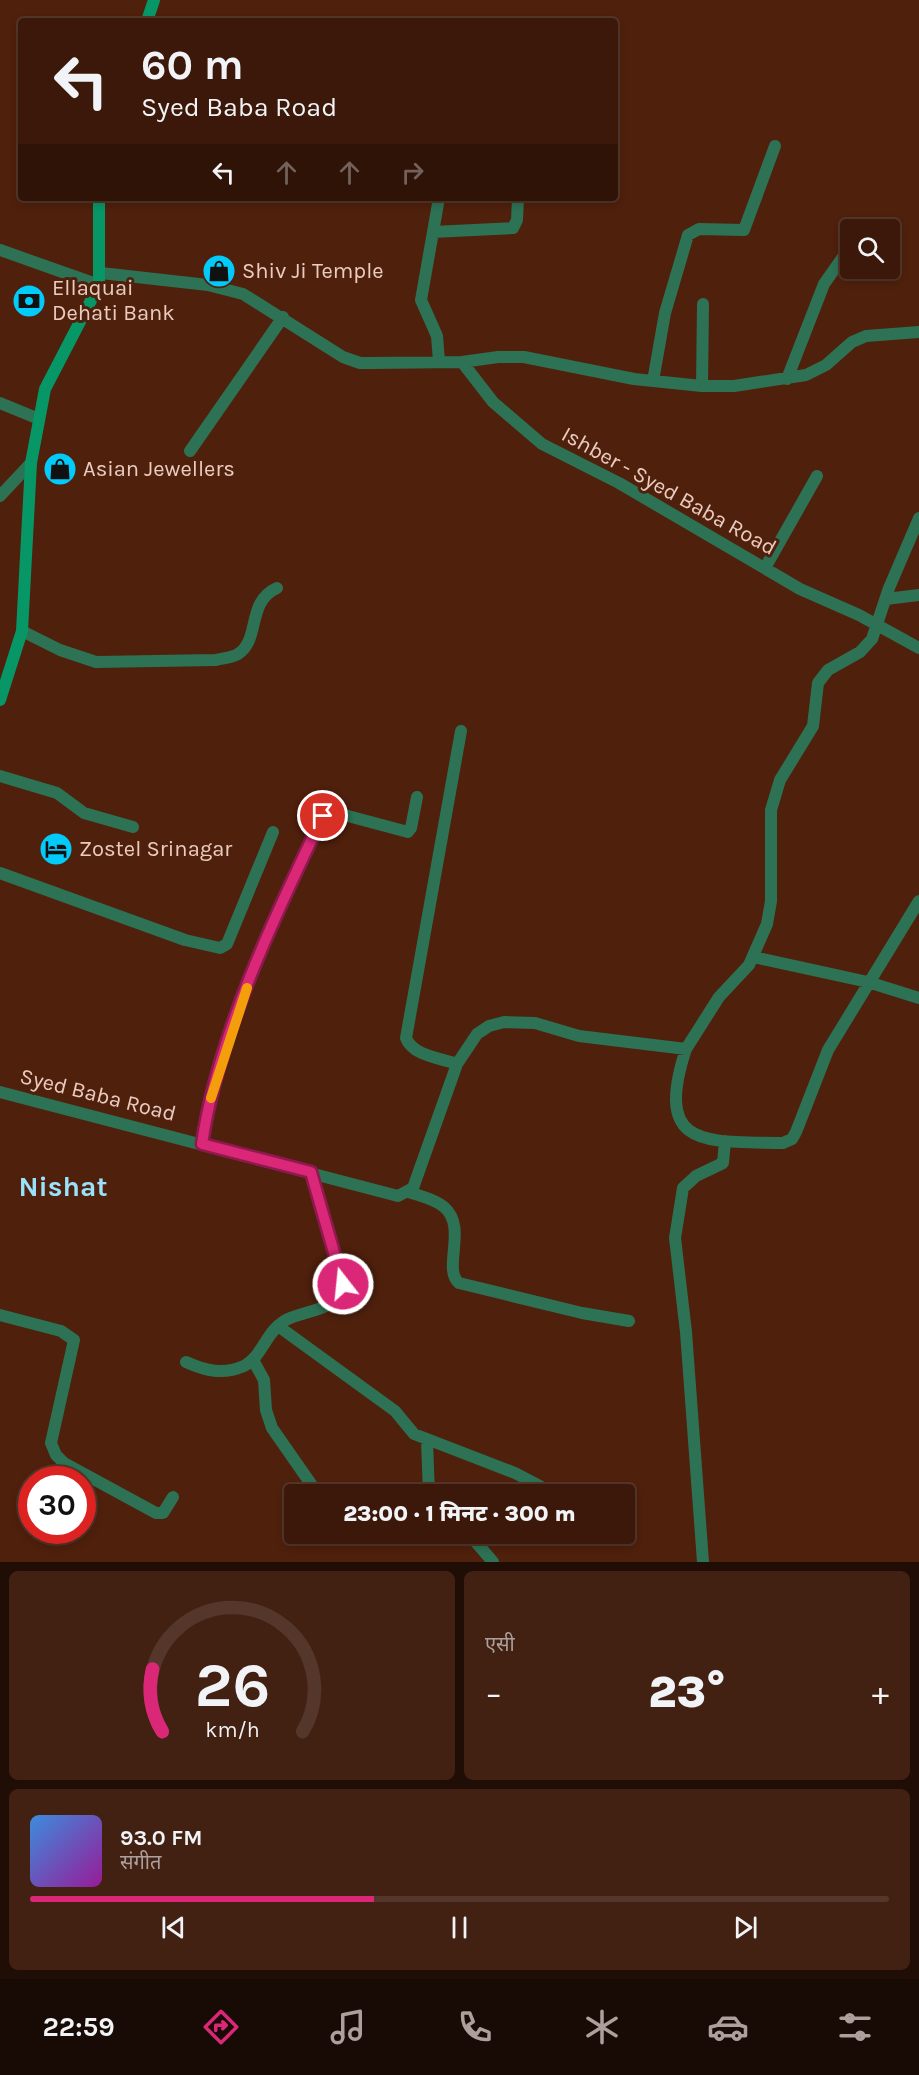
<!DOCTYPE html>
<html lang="hi">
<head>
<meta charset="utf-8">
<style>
  body { margin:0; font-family:Karla,"Noto Sans Devanagari",sans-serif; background:#422112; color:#f1f3f6; height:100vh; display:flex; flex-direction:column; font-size:22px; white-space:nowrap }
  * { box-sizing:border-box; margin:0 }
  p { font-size:20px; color:#aca09c }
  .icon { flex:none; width:33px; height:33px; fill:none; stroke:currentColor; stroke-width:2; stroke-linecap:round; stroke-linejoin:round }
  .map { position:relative; height:1562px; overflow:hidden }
  .side { display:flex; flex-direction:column; gap:9px; padding:9px; background:#200d05; flex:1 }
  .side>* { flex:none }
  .guide { position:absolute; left:18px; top:18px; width:600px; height:183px; border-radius:6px; box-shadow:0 3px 9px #0003,0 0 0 2px #54372a; background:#3b1809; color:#f1f3f6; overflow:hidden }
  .buttons { position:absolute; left:840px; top:219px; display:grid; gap:12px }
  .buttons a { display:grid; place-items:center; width:60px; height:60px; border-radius:6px; background:#3b1809; box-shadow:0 3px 9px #0003,0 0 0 2px #54372a; font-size:30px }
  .speed { position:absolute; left:18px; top:1466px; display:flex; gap:12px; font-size:30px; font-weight:700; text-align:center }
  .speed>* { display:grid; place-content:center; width:78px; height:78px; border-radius:50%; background:#3b1809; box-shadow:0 3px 9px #0003,0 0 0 2px #54372a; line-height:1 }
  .speed .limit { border:9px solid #d22; background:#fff; color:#111 }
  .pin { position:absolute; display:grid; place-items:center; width:51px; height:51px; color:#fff; margin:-26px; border:3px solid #fff; border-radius:50%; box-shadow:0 2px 6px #0007 }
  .me { position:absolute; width:66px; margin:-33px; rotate:344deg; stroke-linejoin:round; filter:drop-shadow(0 0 4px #0008) }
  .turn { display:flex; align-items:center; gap:21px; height:126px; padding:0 24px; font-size:27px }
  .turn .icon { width:78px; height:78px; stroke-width:2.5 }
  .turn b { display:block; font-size:42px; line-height:51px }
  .lanes { display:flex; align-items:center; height:57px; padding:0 24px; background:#0003; justify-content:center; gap:30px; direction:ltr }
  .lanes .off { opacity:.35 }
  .big { font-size:45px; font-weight:800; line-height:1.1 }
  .side .card { flex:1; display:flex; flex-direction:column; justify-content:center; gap:9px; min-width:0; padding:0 21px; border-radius:9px; background:#422112 }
  .side .dial { align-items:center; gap:0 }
  .dial svg { height:156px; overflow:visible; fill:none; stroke:#54372a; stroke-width:7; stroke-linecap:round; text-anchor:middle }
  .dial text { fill:#f1f3f6; stroke:none }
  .song { display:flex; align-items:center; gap:18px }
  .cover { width:72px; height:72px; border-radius:9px; background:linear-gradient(135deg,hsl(210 70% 55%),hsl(300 70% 35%)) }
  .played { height:6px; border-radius:3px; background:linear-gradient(90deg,#db2777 40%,#54372a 40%) }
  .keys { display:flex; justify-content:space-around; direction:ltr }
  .heat { display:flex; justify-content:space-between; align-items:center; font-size:33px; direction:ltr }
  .side .tiles { flex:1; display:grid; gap:9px; grid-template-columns:1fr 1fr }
  .card:last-child { grid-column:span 2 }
  .trip { position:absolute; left:284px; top:1484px; width:351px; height:60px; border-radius:6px; background:#3b1809; box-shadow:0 3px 9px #0003,0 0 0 2px #54372a; font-weight:800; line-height:60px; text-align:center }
  .dock { display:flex; height:96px; justify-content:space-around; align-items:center; background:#180a04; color:#aca09c }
  .dock .icon { width:42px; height:42px }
  .dock .current { color:#db2777 }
  .dock b { font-size:27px; color:#f1f3f6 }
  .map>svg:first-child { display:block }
</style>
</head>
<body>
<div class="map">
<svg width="919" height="1562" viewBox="0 0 919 1562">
  <rect width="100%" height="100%" fill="#4f200c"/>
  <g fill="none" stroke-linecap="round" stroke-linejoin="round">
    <path stroke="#2d7254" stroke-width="12" d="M 439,198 L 421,300 L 437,336 L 439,361
      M 433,232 L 513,228 L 517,220 L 518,198
      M 0,250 L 99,285
      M 101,273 L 208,285 L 243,294 L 343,357 L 360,363 L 371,363 L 462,362 L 498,357 L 524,357 L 634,379 L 702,386 L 734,386 L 806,375 L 826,365 L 852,342 L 866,336 L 919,332
      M 462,362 L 493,402 L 542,444 L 619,483 L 800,589 L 859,615 L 919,648
      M 787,379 L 824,284 L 850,247
      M 653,381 L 665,313 L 688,235 L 699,229 L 744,230 L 775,146
      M 702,386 L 703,304
      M 0,403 L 39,419
      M 190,451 L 283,317
      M 0,496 L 31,463
      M 765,568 L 817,476
      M 886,599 L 919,595
      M 22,631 L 60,650 L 96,662 L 216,660 C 223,658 232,658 238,654 C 261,639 246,602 277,588
      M 0,776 L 57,793 L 84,813 L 133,827
      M 0,873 L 185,940 L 220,948 L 227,944 L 273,832
      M 753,957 L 868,982 L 919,998
      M 686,1049 C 653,1150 706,1141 783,1143 L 792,1139 L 796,1132 L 828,1050 L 919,901
      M 457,1064 C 440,1058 413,1056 406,1038 L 461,731
      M 0,1092 L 398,1196 L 413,1188 L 457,1064 L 477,1034 L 489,1026 L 504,1022 L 535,1023 L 579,1036 L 686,1049 L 719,997 L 749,965 L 767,924 L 771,901 L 771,810 L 780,780 L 813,726 L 818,683 L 828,670 L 860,652 L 872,639 L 889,588 L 919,518
      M 202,1144 C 219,1032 274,917 323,816 L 333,812 L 408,832 L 411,828 L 417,797
      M 409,1192 C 420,1196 435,1199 444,1207 C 468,1227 442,1269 459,1283 L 582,1313 L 629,1321
      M 0,1315 L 61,1331 L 74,1340 L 51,1443 L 56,1455 L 64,1463 L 156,1513 L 163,1513 L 173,1497
      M 278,1326 L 395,1411 L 414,1434 L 515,1473 L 555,1494
      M 253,1360 L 264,1380 L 266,1410 L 272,1428 L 318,1494
      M 186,1362 C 206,1371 223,1375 244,1366 C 262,1357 266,1332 284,1321 C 302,1310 342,1311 343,1285 L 311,1172
      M 427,1441 L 429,1494
      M 468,1533 L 493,1562
      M 703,1562 L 686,1332 L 675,1238 L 683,1188 L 696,1176 L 723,1163 L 725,1141"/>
    <path stroke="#079767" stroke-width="12" d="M 147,21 L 154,0
      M 0,700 L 22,631 L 31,463 L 45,389 L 99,285 L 99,198"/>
  </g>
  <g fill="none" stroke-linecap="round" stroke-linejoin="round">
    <g stroke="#8e194d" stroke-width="15">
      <path id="route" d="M 323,816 C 275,915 218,1034 202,1144 L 311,1172 L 343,1284"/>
    </g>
    <use href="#route" stroke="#db2777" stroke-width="10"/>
    <path stroke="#f59e0b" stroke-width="10" d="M 211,1098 L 247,988"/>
  </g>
  <defs>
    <g id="shop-disc" transform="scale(1.725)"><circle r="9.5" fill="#02cbf9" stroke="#4f200c"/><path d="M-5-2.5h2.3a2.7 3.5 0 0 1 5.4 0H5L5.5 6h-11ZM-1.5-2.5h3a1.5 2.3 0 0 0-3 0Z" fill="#111"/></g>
    <g id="bank-disc" transform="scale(1.725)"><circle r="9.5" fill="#02cbf9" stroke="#4f200c"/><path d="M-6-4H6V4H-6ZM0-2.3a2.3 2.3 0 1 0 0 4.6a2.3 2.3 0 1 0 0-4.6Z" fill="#111"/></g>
    <g id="hotel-disc" transform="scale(1.725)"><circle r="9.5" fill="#02cbf9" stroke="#4f200c"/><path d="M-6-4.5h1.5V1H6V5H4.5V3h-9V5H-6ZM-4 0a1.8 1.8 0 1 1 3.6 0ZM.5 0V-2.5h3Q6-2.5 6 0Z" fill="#111"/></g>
  </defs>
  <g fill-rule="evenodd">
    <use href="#shop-disc" x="219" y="271"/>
    <use href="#bank-disc" x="29" y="301"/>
    <use href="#shop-disc" x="60" y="469"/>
    <use href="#hotel-disc" x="56" y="849"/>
  </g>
  <g text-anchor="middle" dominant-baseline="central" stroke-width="6" stroke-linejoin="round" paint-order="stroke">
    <g font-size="22" fill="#eacbc0" stroke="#4f200c" text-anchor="start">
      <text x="242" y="271">Shiv Ji Temple</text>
      <text x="52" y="288">Ellaquai<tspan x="52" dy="25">Dehati Bank</tspan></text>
      <text x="83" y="469">Asian Jewellers</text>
      <text x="79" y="849">Zostel Srinagar</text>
    </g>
    <g font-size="22" fill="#eacbc0" stroke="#4f200c">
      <text transform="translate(669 491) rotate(29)">Ishber - Syed Baba Road</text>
      <text transform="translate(98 1095) rotate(14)">Syed Baba Road</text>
    </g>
    <g font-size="28" font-weight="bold" fill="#9ae2fc" stroke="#4f200c">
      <text x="63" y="1186">Nishat</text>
    </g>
  </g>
</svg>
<div class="buttons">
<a><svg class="icon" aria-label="search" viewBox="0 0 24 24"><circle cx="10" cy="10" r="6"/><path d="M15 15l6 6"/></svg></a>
</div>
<div class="speed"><div class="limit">30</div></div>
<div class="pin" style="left:323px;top:816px;background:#d93025"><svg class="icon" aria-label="arrive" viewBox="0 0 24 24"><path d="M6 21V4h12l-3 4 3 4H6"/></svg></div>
<svg class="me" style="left:343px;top:1284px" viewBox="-20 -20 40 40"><circle r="17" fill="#db2777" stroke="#fff" stroke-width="3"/><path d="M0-11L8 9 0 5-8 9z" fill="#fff"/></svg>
<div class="trip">23:00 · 1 मिनट · 300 m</div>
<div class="guide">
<div class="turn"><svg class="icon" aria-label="left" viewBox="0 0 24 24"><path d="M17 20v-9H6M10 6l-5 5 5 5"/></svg><div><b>60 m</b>Syed Baba Road</div></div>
<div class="lanes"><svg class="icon" aria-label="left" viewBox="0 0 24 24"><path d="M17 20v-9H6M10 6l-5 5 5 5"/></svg><svg class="icon off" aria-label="ahead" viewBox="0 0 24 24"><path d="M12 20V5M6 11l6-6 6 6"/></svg><svg class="icon off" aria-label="ahead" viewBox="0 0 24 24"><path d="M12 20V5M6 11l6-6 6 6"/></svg><svg class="icon off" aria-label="right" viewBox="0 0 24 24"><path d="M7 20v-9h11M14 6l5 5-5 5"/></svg></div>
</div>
</div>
<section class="side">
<div class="tiles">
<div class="card dial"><svg viewBox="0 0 100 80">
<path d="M14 69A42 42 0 1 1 86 69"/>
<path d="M14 69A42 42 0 0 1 9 37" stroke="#db2777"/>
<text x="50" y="56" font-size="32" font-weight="700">26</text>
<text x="50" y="72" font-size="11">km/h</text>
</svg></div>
<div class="card"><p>एसी</p>
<div class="heat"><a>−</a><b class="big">23°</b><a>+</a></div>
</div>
<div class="card">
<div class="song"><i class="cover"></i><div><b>93.0 FM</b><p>संगीत</p></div></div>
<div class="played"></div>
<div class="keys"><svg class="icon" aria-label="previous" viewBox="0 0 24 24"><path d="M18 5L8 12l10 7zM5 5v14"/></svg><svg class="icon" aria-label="pause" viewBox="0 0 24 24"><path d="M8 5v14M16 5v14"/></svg><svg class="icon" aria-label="next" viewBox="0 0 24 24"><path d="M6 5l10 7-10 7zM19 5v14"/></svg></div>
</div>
</div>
</section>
<nav class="dock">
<b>22:59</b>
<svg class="icon current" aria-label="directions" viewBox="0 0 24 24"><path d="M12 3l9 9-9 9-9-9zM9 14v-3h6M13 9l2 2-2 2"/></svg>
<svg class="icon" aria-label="music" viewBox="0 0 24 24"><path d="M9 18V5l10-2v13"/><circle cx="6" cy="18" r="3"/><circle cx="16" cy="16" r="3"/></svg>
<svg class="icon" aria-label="phone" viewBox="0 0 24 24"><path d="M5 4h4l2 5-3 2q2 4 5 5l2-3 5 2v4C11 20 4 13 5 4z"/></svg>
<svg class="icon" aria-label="climate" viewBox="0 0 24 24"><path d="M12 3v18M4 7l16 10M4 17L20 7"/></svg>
<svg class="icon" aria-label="car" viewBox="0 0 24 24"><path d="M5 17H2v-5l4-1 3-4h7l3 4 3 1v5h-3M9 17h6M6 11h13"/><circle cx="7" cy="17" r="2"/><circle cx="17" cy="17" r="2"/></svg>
<svg class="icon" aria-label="filters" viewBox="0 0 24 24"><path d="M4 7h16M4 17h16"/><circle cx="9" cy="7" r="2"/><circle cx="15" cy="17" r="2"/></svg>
</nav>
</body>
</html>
